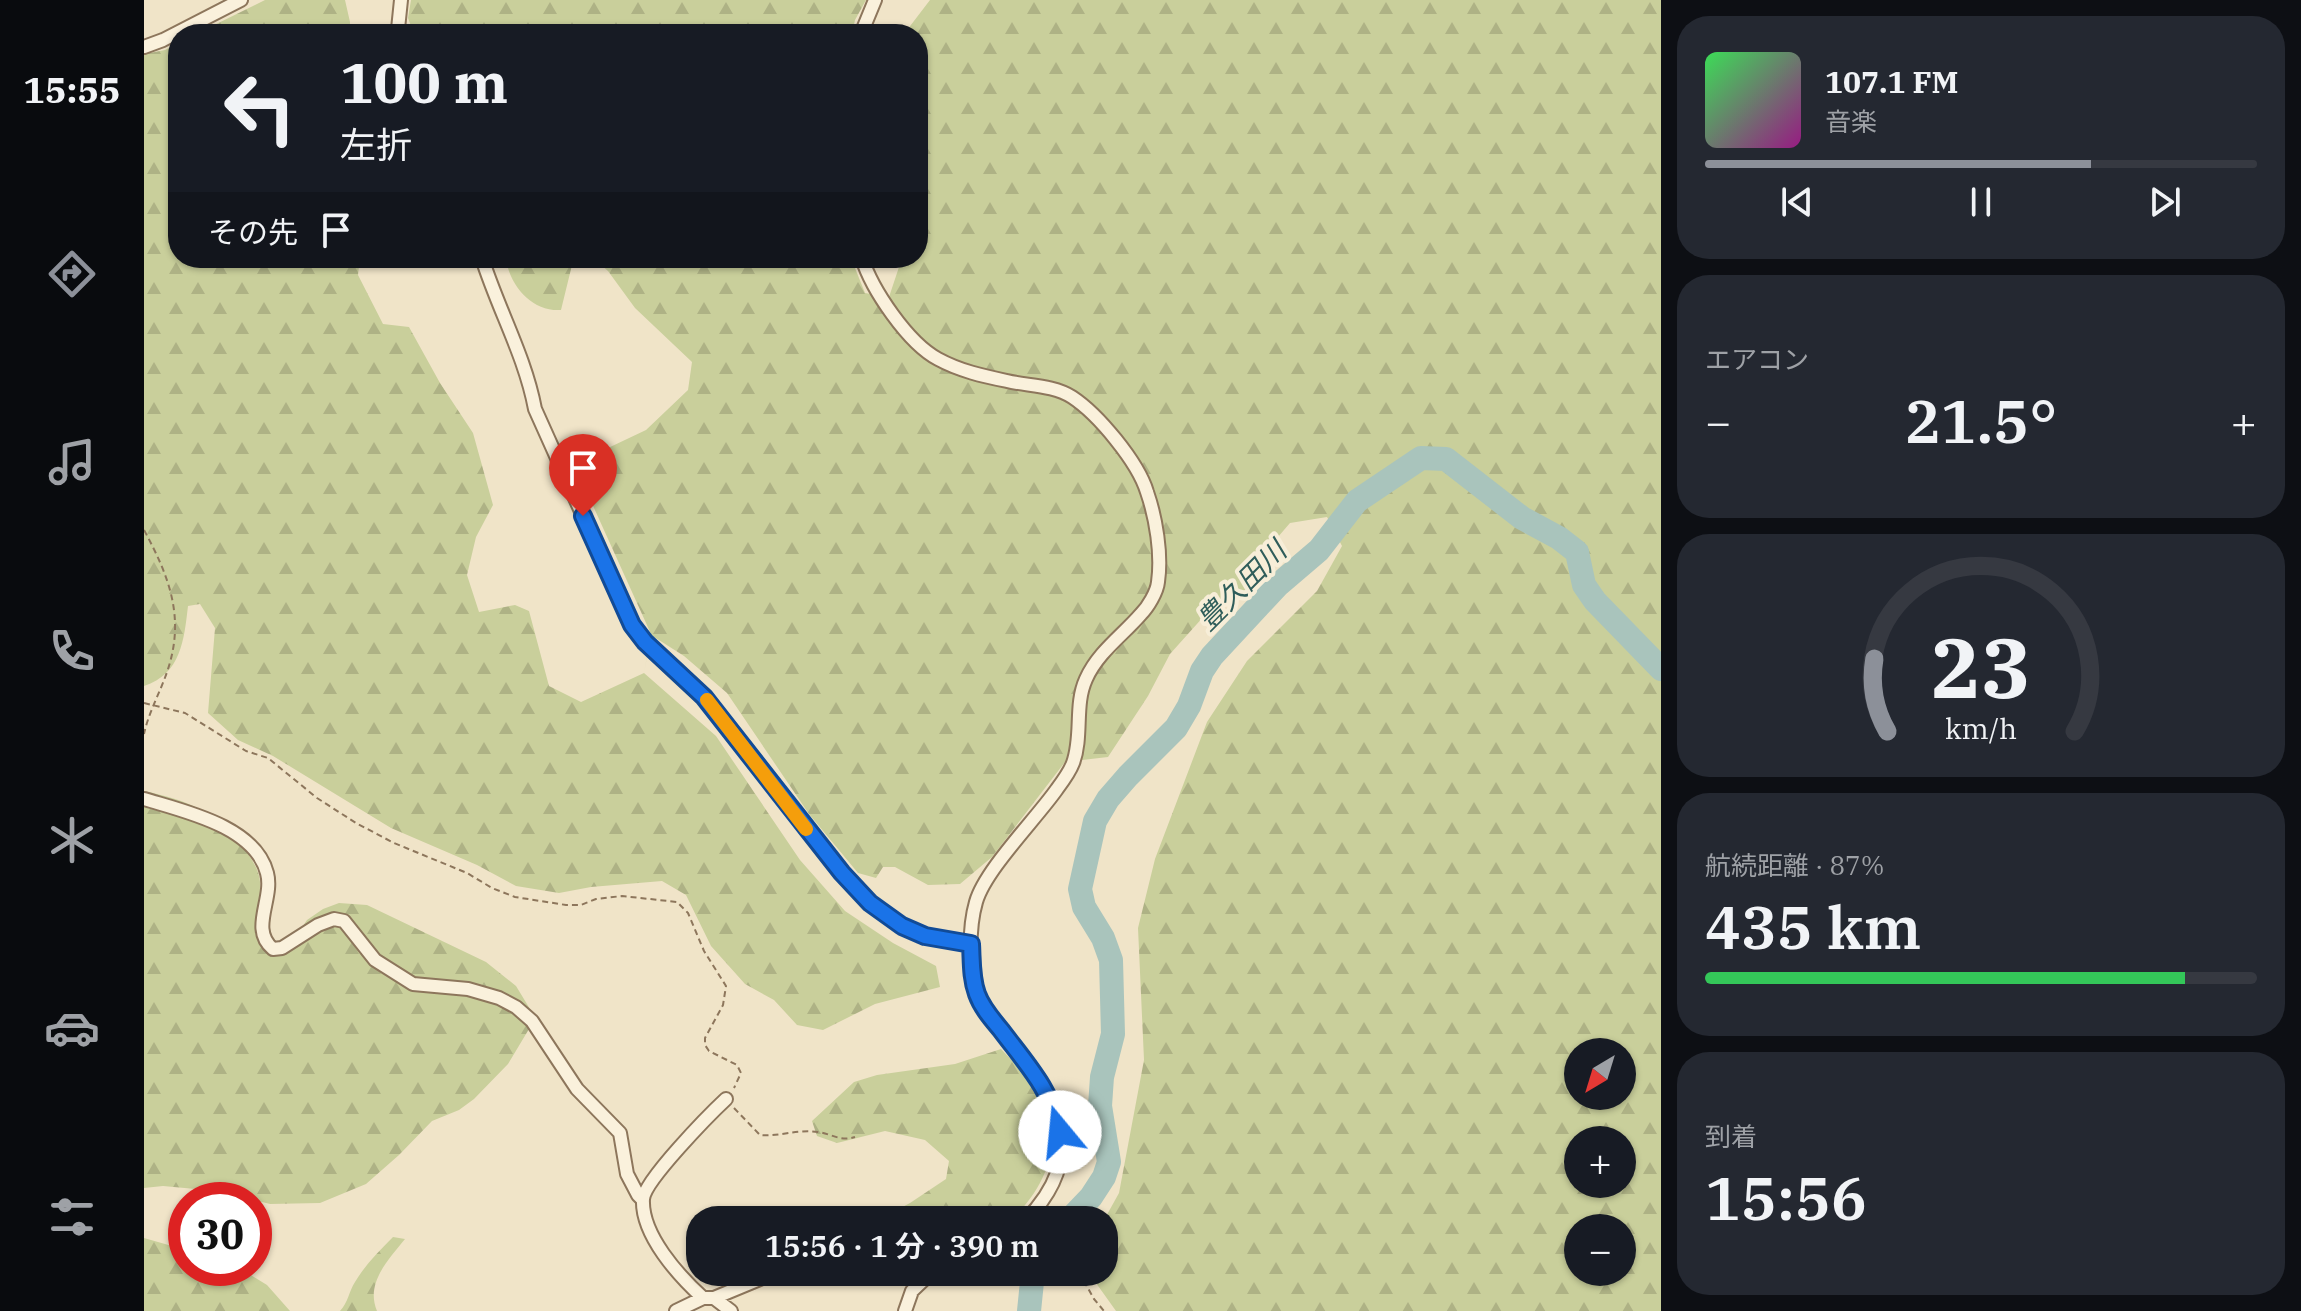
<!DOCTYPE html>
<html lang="ja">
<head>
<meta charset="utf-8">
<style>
  body { margin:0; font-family:"IBM Plex Serif","Noto Sans JP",serif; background:#242831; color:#f1f3f6; height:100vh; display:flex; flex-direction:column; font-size:30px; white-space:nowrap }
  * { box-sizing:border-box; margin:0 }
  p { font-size:26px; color:#9ea1a6 }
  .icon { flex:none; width:44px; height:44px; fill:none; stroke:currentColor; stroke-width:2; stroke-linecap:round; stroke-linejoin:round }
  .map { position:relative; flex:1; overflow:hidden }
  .details { display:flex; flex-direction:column; gap:16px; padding:16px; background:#0d0f14; width:640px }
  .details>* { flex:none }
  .banner { position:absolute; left:24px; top:24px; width:760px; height:244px; border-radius:32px; box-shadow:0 2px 6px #0004; background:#171b24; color:#f1f3f6; overflow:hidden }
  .needle { width:52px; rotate:218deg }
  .buttons { position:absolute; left:1420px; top:1038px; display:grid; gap:16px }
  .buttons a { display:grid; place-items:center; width:72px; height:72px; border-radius:50%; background:#171b24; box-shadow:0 2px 6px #0004; font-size:40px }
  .speed { position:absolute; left:24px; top:1182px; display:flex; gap:16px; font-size:40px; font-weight:700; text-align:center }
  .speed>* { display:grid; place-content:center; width:104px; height:104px; border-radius:50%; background:#171b24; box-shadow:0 2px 6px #0004; line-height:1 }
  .speed .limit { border:12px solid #d22; background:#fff; color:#111 }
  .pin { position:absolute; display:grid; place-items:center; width:68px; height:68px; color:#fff; margin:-82px -34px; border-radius:50% 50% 50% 0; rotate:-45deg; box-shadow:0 0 8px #0007 }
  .pin .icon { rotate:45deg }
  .me { position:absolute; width:88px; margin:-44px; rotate:343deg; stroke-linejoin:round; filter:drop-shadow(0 0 6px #0008) }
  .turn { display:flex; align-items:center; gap:28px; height:168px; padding:0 40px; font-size:36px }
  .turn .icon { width:104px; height:104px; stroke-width:2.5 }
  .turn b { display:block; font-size:56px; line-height:68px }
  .then { display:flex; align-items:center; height:76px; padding:0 40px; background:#0003; gap:16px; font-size:30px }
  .big { font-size:60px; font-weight:600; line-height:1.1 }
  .details .card { flex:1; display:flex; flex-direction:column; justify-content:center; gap:12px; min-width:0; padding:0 28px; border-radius:32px; background:#242831 }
  .details .dial { align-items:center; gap:0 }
  .dial svg { height:208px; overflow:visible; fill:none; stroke:#363941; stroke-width:7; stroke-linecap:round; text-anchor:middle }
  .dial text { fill:#f1f3f6; stroke:none }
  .song { display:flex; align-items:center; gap:24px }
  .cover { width:96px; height:96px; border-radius:12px; background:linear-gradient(135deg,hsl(130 70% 55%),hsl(310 70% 35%)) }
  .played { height:8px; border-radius:4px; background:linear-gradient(90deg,#8c9099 70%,#363941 70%) }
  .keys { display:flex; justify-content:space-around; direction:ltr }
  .heat { display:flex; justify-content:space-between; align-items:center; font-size:44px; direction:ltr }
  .charge { height:12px; border-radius:6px; background:linear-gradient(90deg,#34c759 87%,#363941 0) }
  .trip { position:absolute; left:542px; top:1206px; width:432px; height:80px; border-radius:32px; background:#171b24; box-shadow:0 2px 6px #0004; font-weight:600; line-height:80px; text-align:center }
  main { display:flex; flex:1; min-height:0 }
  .dock { display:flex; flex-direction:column; width:144px; justify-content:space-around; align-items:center; background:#090b0e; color:#9ea1a6 }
  .dock .icon { width:56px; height:56px }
  .dock .current { color:#8c9099 }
  .dock b { font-size:36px; color:#f1f3f6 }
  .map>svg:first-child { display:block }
</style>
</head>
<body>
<main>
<nav class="dock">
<b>15:55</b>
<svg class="icon current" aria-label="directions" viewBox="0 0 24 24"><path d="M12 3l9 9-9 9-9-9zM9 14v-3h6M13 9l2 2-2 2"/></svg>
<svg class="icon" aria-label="music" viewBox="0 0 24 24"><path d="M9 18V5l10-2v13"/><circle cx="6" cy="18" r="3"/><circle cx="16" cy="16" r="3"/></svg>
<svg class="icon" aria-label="phone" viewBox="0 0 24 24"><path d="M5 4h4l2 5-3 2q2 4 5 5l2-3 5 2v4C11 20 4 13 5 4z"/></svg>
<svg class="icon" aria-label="climate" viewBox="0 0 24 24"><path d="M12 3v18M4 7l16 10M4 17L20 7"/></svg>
<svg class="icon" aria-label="car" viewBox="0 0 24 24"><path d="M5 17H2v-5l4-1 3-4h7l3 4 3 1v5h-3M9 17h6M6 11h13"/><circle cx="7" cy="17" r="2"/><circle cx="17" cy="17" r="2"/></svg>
<svg class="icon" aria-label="filters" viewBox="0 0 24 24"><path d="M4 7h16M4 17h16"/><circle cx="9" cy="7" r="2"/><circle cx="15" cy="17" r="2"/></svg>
</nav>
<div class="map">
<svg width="1517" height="1311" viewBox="0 0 1517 1311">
  <defs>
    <pattern id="forest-firs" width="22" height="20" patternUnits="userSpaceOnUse" patternTransform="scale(2)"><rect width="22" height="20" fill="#c9cf9b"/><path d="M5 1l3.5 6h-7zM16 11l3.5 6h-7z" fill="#aeb285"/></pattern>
  </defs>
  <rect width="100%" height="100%" fill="#f0e4c8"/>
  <path fill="url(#forest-firs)" fill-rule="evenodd" d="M 121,0 L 201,0 L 206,22 L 206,34 L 52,34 Z
    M 267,0 L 722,0 L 711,20 L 708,34 L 270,34 L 264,18 Z
    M 786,0 L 1517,0 L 1517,1311 L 972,1311 L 947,1276 L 947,1272 L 960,1272 L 960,1220 L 975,1193 L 1000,1060 L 994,928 L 1011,859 L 1063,722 L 1103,661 L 1173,591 L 1198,546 L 1183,517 L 1146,523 L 1121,552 L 1101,595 L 1061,615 L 1026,654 L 1004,696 L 964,757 L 921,762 L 848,857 L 816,884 L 784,885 L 751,867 L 739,867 L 732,878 L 714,873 L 665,814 L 583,693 L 540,656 L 507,635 L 500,673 L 572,736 L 656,860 L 701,911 L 749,943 L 792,966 L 796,987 L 731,1004 L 679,1030 L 653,1025 L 630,1000 L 601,984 L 567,946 L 542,895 L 518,881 L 447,887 L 415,893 L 372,886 L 333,865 L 247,828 L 129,756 L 94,740 L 64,713 L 71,628 L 56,604 L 44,606 C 40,640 37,674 0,686 L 0,54 L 21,50 L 34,43 L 34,258 L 216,258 L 214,275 L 239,324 L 265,327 L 296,383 L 329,433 L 349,505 L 332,537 L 323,575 L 335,612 L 371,605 L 385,611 L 405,686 L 437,702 L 500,673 L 507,634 L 436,477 L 445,457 L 502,430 L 544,390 L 548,362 L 491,308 L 464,271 L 449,258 L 707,258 L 721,293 L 745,297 L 758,258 L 774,258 L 774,34 L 760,34 ZM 1434,1052 L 1478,1052 L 1478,1096 L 1434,1096 ZM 1434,1140 L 1478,1140 L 1478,1184 L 1434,1184 ZM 1434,1228 L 1478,1228 L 1478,1272 L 1434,1272 Z
    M 362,258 L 434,258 L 428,265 L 417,310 C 388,312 365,285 362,258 Z
    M 0,791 C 19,795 42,801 59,811 C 79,823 115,858 116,882 C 117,901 114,920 115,938 L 144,948 L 163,920 L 179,909 L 195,903 L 223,905 L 342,962 L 372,986 L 386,1009 L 388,1024 L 364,1064 L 330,1099 L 315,1110 L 288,1121 L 255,1155 L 222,1184 L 176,1203 L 126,1204 L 73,1191 L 19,1186 L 0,1188 Z
    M 857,1049 C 868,1061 883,1073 891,1086 C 922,1135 907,1182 867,1220 L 734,1220 L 766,1203 L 802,1179 L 805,1161 L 781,1140 L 741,1131 L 693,1143 L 673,1136 L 668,1121 L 710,1082 L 733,1075 L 811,1064 Z
    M 249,1237 L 261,1239 C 245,1259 221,1283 233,1311 L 196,1311 C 204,1303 205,1291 211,1282 C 221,1265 235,1251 249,1237 Z
    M 0,1238 L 42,1250 L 42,1268 L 95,1268 L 123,1285 L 146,1311 L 0,1311 Z"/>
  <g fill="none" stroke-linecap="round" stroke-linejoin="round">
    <path stroke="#a9c4bc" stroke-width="24" d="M 925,1220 L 947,1197 L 960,1177 L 965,1162 L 956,1106 L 958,1077 L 969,1034 L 967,960 L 959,938 L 940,907 L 936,889 L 951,821 L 964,799 L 984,776 L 1032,728 L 1045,706 L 1058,671 L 1068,656 L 1134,585 L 1175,550 L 1213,501 L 1277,458 L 1302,459 L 1378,518 L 1415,538 L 1433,552 L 1440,585 L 1451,601 L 1517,669
      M 885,1311 L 889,1272"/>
    <g stroke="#8d765c" stroke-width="16">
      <path id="street" d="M 257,34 L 254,29 L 257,0
        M 717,34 L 731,0
        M 0,47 L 19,40 L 97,0
        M 338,258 C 354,309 381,356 391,409 L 488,625 C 513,658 547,682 573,713 C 609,757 642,804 678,848 C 701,877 725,907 757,925 C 777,938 804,940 827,944
        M 718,258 C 728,290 764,343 794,359 C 816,371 839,376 863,381 C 884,386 909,385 928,397 C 954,414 994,462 1003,492 C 1012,518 1018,554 1014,582 C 1013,592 1004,607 997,614 C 979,635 954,652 942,679 C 930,705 939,736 929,763 C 926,771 919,781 913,789 C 892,819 841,870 832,902 C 825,926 824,970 833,993 C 840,1012 855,1028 867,1043 C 914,1104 945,1155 882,1220
        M 0,799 C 39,811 111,826 123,873 C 130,899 105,929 129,949 L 138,948 L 174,925 L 190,919 L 200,921 L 231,960 L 269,984 L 324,989 L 355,998 L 372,1007 L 388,1021 L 433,1089 L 476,1133 L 483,1174 L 494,1195 L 499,1200
        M 665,1272 L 683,1276 L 716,1272
        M 559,1298 C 535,1276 497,1235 499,1199 C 501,1180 566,1114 582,1099
        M 570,1298 L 587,1311
        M 532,1311 L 559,1298 L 570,1298 L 633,1272
        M 761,1311 L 768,1291 L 788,1272"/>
    </g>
    <path stroke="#8d765c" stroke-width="2" stroke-dasharray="6 4" stroke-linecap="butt" d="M 0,530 C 25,576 41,617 24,669 C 17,691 5,711 0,734
      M 0,703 L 41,713 L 102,751 L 124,758 L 173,798 L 212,823 L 250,843 L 323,873 L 348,888 L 371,897 L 422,905 L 437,905 L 452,899 L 478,896 L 533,902 L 544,913 L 560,951 L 582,986 L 579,1005 L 561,1038 L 561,1045 L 565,1051 L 593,1065 L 597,1073 L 590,1088
      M 590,1108 L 616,1135 C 634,1137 653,1129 674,1132 C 688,1134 697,1142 711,1137
      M 935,1272 L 950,1299 L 960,1311"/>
    <use href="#street" stroke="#faf1dc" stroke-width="12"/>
  </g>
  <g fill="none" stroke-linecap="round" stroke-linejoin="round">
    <g stroke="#114b97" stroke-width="20">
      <path id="route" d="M 439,516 L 488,625 L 501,642 L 560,697 L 698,873 L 726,903 L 758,926 L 781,936 L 827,944 C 828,961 827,978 833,994 C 838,1008 848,1019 857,1030 C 881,1062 909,1092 916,1132"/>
    </g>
    <use href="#route" stroke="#1a73e8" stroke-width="14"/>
    <path stroke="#f59e0b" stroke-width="14" d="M 563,700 L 662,829"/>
  </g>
  <g text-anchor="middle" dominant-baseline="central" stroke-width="8" stroke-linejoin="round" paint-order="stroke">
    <g font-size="28" font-style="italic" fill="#2f5d5a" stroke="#f7eed8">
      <text transform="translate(1097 585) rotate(-45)">豊久田川</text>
    </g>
  </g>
</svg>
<div class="buttons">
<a><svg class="needle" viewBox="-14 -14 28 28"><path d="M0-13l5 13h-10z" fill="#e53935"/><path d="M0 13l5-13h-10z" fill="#9ea1a6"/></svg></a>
<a>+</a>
<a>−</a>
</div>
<div class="speed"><div class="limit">30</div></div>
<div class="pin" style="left:439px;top:516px;background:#d93025"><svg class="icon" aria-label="arrive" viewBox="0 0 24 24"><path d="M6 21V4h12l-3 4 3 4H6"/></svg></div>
<svg class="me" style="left:916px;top:1132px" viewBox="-20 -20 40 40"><circle r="19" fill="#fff"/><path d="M0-13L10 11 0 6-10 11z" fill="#1a73e8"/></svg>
<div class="trip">15:56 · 1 分 · 390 m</div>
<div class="banner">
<div class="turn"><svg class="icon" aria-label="left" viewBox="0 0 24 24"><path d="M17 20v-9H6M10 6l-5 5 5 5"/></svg><div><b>100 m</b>左折</div></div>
<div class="then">その先<svg class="icon" aria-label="arrive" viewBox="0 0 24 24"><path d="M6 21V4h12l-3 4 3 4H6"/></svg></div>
</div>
</div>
<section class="details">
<div class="card">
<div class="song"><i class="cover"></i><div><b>107.1 FM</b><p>音楽</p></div></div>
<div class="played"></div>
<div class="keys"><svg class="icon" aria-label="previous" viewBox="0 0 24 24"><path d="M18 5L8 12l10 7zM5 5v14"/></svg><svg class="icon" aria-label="pause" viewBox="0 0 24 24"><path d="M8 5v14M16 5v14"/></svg><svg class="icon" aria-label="next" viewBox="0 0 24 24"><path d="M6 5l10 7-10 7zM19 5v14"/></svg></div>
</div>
<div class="card"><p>エアコン</p>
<div class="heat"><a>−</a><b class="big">21.5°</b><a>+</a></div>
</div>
<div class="card dial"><svg viewBox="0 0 100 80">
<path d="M14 69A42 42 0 1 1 86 69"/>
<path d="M14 69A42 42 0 0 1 9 41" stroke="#8c9099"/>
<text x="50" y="56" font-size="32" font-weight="700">23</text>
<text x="50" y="72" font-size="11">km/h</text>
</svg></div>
<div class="card"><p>航続距離 · 87%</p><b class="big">435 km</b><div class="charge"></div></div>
<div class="card"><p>到着</p><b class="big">15:56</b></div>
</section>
</main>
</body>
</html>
